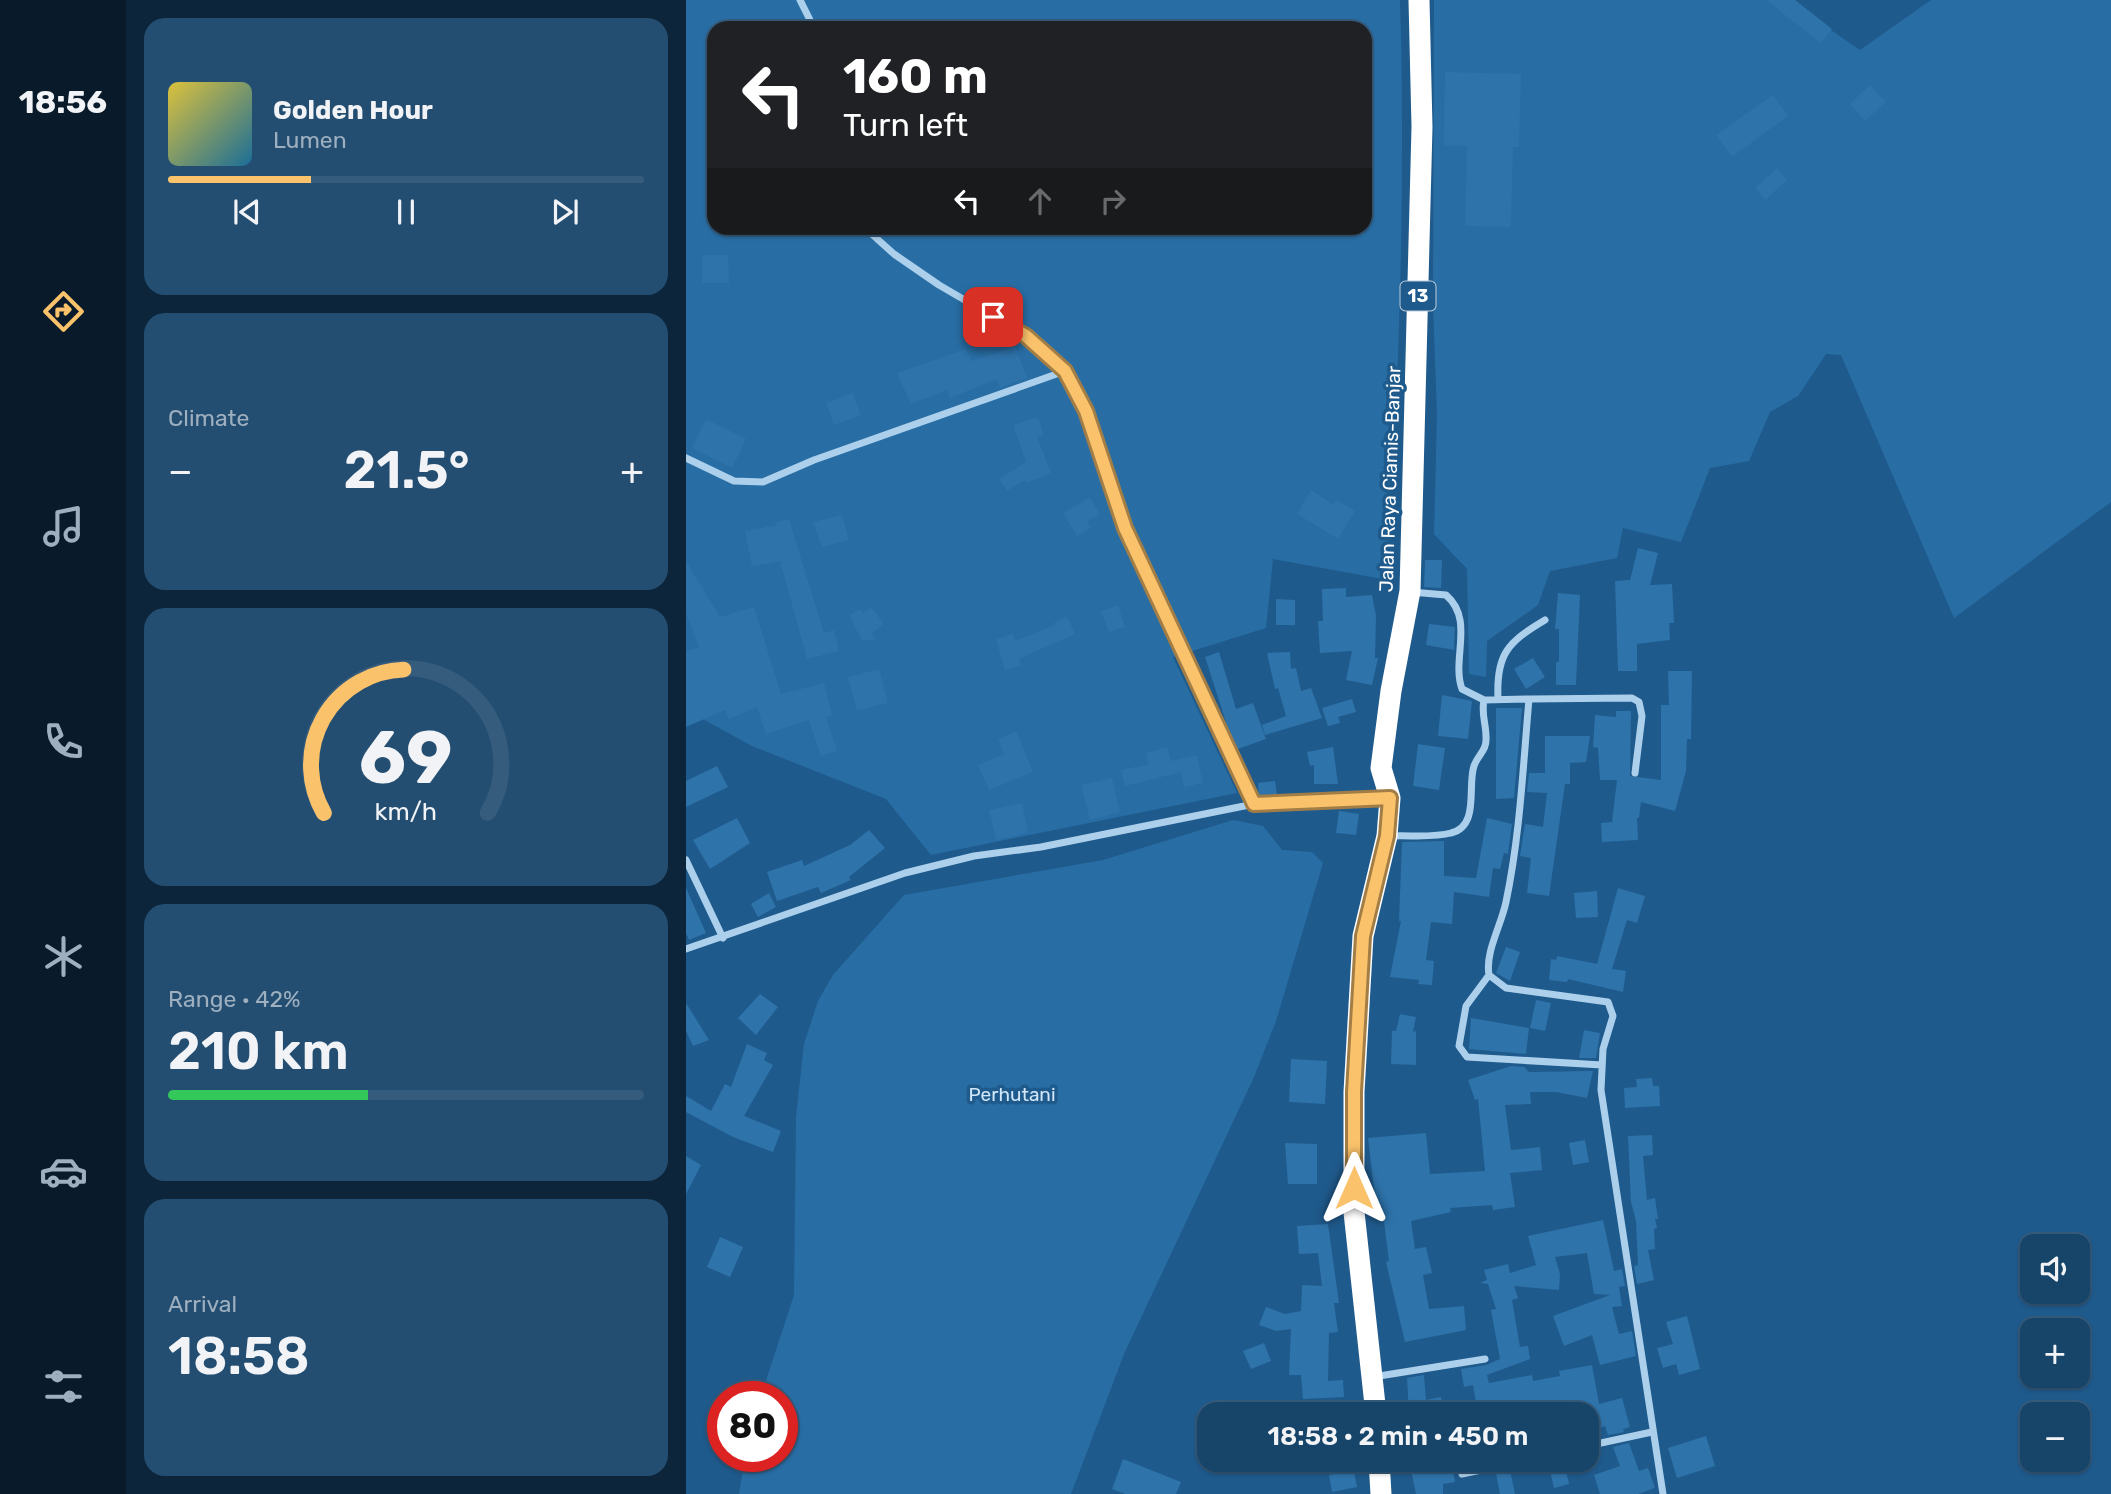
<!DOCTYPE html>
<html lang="en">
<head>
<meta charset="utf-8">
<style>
  body { margin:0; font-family:Rubik,sans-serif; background:#244e71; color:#f1f3f6; height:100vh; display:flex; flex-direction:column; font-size:26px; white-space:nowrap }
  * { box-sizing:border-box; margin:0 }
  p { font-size:23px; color:#9eb0c0 }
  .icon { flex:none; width:38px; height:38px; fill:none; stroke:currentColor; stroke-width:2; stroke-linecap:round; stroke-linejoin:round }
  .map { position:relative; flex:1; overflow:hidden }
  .sheet { display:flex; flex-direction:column; gap:18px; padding:18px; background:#0d253a; width:560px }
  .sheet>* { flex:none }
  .banner { position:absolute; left:21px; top:21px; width:665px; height:214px; border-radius:21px; box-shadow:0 2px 5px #0004,0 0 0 2px #365c7d; background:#202124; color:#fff; overflow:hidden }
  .controls { position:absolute; left:1334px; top:1234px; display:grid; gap:14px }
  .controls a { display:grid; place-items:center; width:70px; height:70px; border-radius:14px; background:#174469; box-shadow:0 2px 5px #0004,0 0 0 2px #365c7d; font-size:35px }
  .speed { position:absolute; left:21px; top:1381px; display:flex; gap:14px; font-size:35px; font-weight:700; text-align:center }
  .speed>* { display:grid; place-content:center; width:91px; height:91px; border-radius:50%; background:#174469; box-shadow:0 2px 5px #0004,0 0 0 2px #365c7d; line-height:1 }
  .speed .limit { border:10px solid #d22; background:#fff; color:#111 }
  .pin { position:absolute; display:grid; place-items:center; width:60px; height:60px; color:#fff; margin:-30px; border-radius:14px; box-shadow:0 4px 10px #0006 }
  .me { position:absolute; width:77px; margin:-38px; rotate:0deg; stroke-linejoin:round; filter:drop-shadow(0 0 5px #0008) }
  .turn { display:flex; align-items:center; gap:24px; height:147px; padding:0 21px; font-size:32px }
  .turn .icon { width:91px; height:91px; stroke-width:2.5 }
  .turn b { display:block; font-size:49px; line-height:60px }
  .lanes { display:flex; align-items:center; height:66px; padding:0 21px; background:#0003; justify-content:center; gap:35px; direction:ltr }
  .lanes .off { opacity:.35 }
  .big { font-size:52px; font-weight:600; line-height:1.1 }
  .sheet .widget { flex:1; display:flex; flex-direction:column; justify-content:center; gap:10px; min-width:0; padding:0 24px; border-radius:21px; background:#244e71 }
  .sheet .dial { align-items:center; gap:0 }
  .dial svg { height:182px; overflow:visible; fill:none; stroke:#365c7d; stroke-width:7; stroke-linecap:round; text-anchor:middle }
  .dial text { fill:#f1f3f6; stroke:none }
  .song { display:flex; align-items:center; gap:21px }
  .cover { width:84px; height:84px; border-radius:10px; background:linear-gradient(135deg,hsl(50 70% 55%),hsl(200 70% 35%)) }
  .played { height:7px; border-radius:4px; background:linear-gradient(90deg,#fac26b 30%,#365c7d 30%) }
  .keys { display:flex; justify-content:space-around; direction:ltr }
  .heat { display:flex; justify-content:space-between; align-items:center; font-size:38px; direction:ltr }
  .charge { height:10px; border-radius:5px; background:linear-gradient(90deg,#34c759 42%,#365c7d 0) }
  .trip { position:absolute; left:511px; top:1402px; width:402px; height:70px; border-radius:21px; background:#174469; box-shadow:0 2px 5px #0004,0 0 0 2px #365c7d; font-weight:600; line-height:70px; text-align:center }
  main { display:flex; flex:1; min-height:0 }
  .tabs { display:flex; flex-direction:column; width:126px; justify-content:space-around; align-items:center; background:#091b2a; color:#9eb0c0 }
  .tabs .icon { width:49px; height:49px }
  .tabs .on { color:#fac26b }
  .tabs b { font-size:32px; color:#f1f3f6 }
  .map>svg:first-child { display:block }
</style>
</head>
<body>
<main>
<nav class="tabs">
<b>18:56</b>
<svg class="icon on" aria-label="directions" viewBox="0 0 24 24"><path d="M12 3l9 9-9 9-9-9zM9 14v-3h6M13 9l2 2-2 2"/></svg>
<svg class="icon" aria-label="music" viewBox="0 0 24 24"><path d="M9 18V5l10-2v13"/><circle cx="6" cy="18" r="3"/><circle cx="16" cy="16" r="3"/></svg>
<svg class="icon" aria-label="phone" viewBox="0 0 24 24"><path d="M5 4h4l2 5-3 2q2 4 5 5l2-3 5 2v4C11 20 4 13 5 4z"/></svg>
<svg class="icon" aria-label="climate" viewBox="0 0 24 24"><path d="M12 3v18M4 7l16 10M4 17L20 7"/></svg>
<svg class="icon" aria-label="car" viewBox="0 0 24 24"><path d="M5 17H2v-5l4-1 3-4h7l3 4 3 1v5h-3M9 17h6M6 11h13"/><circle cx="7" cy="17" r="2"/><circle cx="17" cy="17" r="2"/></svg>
<svg class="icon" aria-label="filters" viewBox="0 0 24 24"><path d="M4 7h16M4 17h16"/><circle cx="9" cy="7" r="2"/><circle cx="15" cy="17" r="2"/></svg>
</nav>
<section class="sheet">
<div class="widget">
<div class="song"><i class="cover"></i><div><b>Golden Hour</b><p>Lumen</p></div></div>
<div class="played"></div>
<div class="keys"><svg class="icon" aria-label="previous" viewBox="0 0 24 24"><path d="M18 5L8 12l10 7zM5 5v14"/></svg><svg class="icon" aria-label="pause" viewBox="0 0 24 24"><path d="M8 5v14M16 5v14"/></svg><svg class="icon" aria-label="next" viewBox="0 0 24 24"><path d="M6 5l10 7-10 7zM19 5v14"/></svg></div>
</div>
<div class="widget"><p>Climate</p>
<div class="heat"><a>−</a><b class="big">21.5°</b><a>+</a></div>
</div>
<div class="widget dial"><svg viewBox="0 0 100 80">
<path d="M14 69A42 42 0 1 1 86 69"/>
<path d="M14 69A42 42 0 0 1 49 6" stroke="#fac26b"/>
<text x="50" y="56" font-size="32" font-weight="700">69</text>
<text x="50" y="72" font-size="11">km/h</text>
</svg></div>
<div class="widget"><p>Range · 42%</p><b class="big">210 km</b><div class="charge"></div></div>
<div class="widget"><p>Arrival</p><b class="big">18:58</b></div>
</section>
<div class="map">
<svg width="1425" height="1494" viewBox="0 0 1425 1494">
  <rect width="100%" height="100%" fill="#1f5a8c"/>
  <path fill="#286ea5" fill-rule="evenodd" d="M 0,0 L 714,0 C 720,193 712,387 702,580 L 587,559 L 580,628 L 487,657 L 551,793 L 245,855 L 200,799 L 66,746 L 15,718 L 0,699 ZM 28,28 L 679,28 L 679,228 L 28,228 Z
    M 748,0 L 1101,0 L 1174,50 L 1245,0 L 1425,0 L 1425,502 L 1268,618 L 1155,355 L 1140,354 L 1112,396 L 1084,412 L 1063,461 L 1024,468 L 995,542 L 937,528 L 931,558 L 864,571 L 852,605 L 801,641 L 800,677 L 783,674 L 781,569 L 748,534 L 751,415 L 747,304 Z
    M 547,820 L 577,826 L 596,850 L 626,852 L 637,863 L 590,1021 L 568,1077 L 438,1354 L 385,1494 L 53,1494 L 59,1456 L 96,1456 L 96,1396 L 75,1396 L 108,1295 L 110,1117 L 118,1044 L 132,1001 L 147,975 L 218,895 L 417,860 Z"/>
  <path fill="#2e73aa" d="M 1080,0 L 1109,0 L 1146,29 L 1135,43 Z
    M 759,72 L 835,74 L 833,147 L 827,147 L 825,227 L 779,226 L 781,146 L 758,145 Z
    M 1184,85 L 1200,102 L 1179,121 L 1164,104 Z
    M 1087,95 L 1102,116 L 1046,157 L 1030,135 Z
    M 1091,168 L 1101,180 L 1079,200 L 1069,188 Z
    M 16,255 L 42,255 L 43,283 L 16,283 Z
    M 329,346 L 341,378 L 314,388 L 311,379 L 264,398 L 261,390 L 225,404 L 211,373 L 280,349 L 285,361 Z
    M 167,393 L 175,415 L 148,425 L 140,403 Z
    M 352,417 L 358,435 L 351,437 L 365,473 L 340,483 L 339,480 L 321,491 L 313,479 L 340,462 L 327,425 Z
    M 20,419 L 60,439 L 46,468 L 6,448 Z
    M 625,490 L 648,505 L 650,500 L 669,511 L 652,539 L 611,514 Z
    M 404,497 L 414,514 L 401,522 L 405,528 L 391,536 L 377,513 Z
    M 156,515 L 163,540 L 136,547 L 127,522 Z
    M 103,519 L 138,633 L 148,630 L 153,651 L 121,659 L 94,561 L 66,566 L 59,531 L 91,525 L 90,522 Z
    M 952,548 L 972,553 L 964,585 L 986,584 L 988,623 L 983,623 L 984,640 L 951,644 L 951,671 L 932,671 L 929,581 L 944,580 Z
    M 739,560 L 756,560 L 755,588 L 738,587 Z
    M 0,561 L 34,617 L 68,607 L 95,694 L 138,683 L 146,715 L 140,717 L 151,751 L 135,756 L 123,720 L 80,734 L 71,707 L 43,719 L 39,710 L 0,727 L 0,651 L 13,647 L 0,614 Z
    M 660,588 L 660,597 L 686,595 L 690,616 L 689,658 L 692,658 L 686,685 L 660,680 L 666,651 L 634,653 L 632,621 L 637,621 L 636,589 Z
    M 872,593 L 894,595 L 890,685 L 870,685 L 870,662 L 873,662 L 873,629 L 869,629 Z
    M 590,599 L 609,600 L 609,625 L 590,625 Z
    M 432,605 L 439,627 L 423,632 L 415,611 Z
    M 185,607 L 198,624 L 186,633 L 189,639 L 176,641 L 163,615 L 175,609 L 177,613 Z
    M 381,616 L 389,634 L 333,659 L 335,666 L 319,670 L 310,639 L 327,634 L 329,641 L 369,625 L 368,623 Z
    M 743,624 L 769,627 L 768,650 L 740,645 Z
    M 533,652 L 550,709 L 567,703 L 580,739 L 549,750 L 519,657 Z
    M 604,652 L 605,669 L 610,668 L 615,691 L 625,688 L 636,718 L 579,735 L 576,725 L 600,716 L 592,688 L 589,689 L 581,653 Z
    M 847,658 L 859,677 L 840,689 L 828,669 Z
    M 193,669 L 202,703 L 171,711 L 162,677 Z
    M 982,671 L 1006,671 L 1005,739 L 1001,739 L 1000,771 L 989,811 L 955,802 L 953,818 L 951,818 L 952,840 L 916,842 L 915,823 L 926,822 L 931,780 L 914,780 L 912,748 L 907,747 L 909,715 L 930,717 L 930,711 L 945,711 L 944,776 L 975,780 L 975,705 L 983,705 Z
    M 756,695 L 786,701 L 782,739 L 752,736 Z
    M 666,699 L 670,712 L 652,717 L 654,723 L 642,726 L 636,708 Z
    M 810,708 L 836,708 L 828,798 L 810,799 Z
    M 330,731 L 347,772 L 303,790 L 292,765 L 318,754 L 312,739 Z
    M 859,736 L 904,736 L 900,762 L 884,763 L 884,784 L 879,784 L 863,896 L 841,893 L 845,858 L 834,856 L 839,824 L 857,827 L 861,793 L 841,792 L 843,773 L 859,773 Z
    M 732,744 L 759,748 L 753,790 L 727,786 Z
    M 481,747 L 485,761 L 511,755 L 517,783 L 498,787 L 495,772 L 439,786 L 435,770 L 463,764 L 460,753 Z
    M 647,747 L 652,784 L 628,784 L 628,765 L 624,766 L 621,752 Z
    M 31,766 L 42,787 L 0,807 L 0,781 Z
    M 426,778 L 434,812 L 404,820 L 395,785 Z
    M 589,781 L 591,795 L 573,797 L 572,783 Z
    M 336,803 L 342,833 L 310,840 L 303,810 Z
    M 653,811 L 673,814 L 670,835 L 650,833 Z
    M 51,818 L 64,843 L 24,869 L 7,840 Z
    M 801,818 L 826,824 L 822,854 L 818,853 L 814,869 L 807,868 L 803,897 L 768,892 L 766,924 L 745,922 L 740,960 L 748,961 L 746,985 L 732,984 L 733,980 L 704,977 L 715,921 L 713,921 L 716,842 L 758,841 L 758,876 L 790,878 Z
    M 183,830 L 199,848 L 163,877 L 165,880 L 135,893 L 132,887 L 91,901 L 81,872 L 116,860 L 118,866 L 164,845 Z
    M 0,888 L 20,933 L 3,940 L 0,933 Z
    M 932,888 L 959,896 L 951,923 L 941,920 L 926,969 L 940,971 L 937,992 L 882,979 L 881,982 L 863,980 L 865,959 L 870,960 L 871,956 L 911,964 Z
    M 911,891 L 912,917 L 890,918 L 888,893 Z
    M 83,893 L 90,907 L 72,917 L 65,904 Z
    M 820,947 L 834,952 L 824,981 L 810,973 Z
    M 74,994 L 92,1007 L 70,1035 L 52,1018 Z
    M 850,1000 L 865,1003 L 859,1031 L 844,1028 Z
    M 0,1003 L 23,1040 L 7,1046 L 0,1031 Z
    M 714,1014 L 730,1017 L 727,1032 L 730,1031 L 730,1065 L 705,1064 L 706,1031 L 710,1031 Z
    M 785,1018 L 843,1028 L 840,1054 L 783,1049 Z
    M 898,1030 L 914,1033 L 910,1058 L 893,1058 Z
    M 61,1044 L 81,1053 L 78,1060 L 87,1065 L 58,1116 L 95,1131 L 87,1152 L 47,1137 L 0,1112 L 0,1096 L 25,1111 L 39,1084 L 45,1087 Z
    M 605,1059 L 641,1061 L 639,1104 L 603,1102 Z
    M 825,1066 L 838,1067 L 843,1072 L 907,1071 L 901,1098 L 870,1092 L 844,1092 L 845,1104 L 819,1105 L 825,1150 L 854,1147 L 856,1170 L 824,1173 L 829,1207 L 807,1210 L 806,1205 L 764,1208 L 765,1212 L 725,1221 L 729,1249 L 740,1247 L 746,1273 L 737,1275 L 743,1309 L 778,1306 L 780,1330 L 719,1342 L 700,1262 L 703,1261 L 696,1206 L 690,1206 L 682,1138 L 740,1133 L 744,1174 L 799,1171 L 792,1099 L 789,1100 L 782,1080 Z
    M 966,1078 L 967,1086 L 973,1086 L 974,1106 L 939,1108 L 938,1088 L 951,1087 L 950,1079 Z
    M 966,1135 L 967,1155 L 957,1156 L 961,1200 L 969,1198 L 972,1219 L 969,1219 L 971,1228 L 968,1229 L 969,1249 L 962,1250 L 968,1280 L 951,1284 L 948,1266 L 952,1265 L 950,1221 L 945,1202 L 942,1136 Z
    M 899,1140 L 903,1162 L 887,1165 L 883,1143 Z
    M 599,1143 L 631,1144 L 631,1184 L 602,1184 Z
    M 0,1156 L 15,1165 L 0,1194 Z
    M 917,1220 L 928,1271 L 936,1269 L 939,1286 L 933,1287 L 936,1306 L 926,1307 L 933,1334 L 946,1331 L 950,1356 L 914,1365 L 906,1335 L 878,1346 L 867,1316 L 924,1295 L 908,1294 L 901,1253 L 869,1257 L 874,1274 L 873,1290 L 828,1286 L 832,1298 L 826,1300 L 834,1347 L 842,1346 L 844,1359 L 801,1375 L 803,1383 L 846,1375 L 847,1381 L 874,1376 L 873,1371 L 906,1365 L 913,1404 L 936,1398 L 944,1427 L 937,1429 L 938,1432 L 922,1435 L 919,1426 L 901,1433 L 901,1414 L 792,1414 L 787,1385 L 778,1387 L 775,1369 L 800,1365 L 814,1359 L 805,1310 L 810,1309 L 802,1284 L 794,1283 L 801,1280 L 798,1270 L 822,1264 L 824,1273 L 850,1265 L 842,1236 Z
    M 642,1224 L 653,1303 L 648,1303 L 652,1332 L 643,1333 L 642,1381 L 657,1380 L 658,1397 L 617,1399 L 615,1375 L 603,1375 L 605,1329 L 590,1331 L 573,1325 L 580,1307 L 599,1314 L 615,1311 L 616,1285 L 636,1286 L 632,1253 L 613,1254 L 611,1226 Z
    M 34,1237 L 57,1247 L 44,1277 L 21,1267 Z
    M 1001,1316 L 1014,1369 L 993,1375 L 990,1364 L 977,1368 L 971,1348 L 987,1344 L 980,1322 Z
    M 578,1343 L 585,1361 L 565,1369 L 557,1351 Z
    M 738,1375 L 740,1400 L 755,1397 L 758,1414 L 723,1414 L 721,1378 Z
    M 1020,1436 L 1029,1466 L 991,1478 L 982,1448 Z
    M 943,1443 L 953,1471 L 962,1468 L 969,1488 L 952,1494 L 914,1494 L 908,1475 L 934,1466 L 927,1447 Z
    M 437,1459 L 495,1482 L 490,1494 L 439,1494 L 426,1489 Z
    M 723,1460 L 765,1460 L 769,1482 L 757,1484 L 757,1494 L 730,1494 Z
    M 878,1462 L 883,1484 L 868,1488 L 863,1466 Z
    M 824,1470 L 829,1494 L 814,1494 L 810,1473 Z
    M 668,1471 L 671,1487 L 646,1492 L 643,1475 Z"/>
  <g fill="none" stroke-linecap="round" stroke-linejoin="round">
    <path stroke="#acd0ec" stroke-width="7" d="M 114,0 L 128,28
      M 179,228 L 208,254 L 253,285 L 340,336 L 379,371 L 399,411 L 439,529 L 568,804
      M 0,458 L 48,481 L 77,482 L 128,460 L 379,371
      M 725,592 L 760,595 C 789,620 765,659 776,689 L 798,700 L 843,699 C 837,767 834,835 820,902 C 815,926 799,952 803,975 L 820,988 L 922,1002 L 927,1016 L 917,1049 L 915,1090 L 977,1494
      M 812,698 C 810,654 822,642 859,620
      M 843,699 L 946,698 L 953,702 L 956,716 L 949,773
      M 705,836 C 724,835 747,838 765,833 C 794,826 781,786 788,766 C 792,754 801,751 800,737 C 800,723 795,714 798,700
      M 0,860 L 37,938
      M 0,949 L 219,873 L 288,856 L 355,847 L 568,804 L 700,798
      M 803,975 L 780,1006 L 773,1046 L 781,1057 L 916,1065
      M 687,1377 L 799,1359
      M 901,1446 L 966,1432
      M 776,1474 L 843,1460"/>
    <path stroke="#fff" stroke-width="21" d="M 690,1414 L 668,1212 L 668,1092 L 677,936 L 701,836 L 704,798 L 695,768 L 705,691 L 724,591 L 736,127 L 733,0
      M 693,1460 L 695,1494"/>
  </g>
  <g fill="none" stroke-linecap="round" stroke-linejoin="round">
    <g stroke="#a27e46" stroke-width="18">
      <path id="route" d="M 307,317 L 340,336 L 379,371 L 400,411 L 439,528 L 568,804 L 704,798 L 701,836 L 677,936 L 668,1092 L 668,1188"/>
    </g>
    <use href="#route" stroke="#fac26b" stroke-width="12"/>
  </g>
  <g text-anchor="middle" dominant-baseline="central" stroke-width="7" stroke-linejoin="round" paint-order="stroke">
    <rect fill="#1f5a8c" stroke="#bccedc" stroke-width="2" x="714.5" y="281.5" width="35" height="29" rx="5"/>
    <g font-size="18" font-weight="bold" fill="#fff">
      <text x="732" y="296">13</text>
    </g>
    <g font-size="19" fill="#fff" stroke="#1f5a8c">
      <text transform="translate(704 479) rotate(-88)">Jalan Raya Ciamis-Banjar</text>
    </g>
    <g font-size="19" fill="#d1e7f9" stroke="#1f5a8c">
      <text x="326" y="1094">Perhutani</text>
    </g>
  </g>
</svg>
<div class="controls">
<a><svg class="icon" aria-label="sound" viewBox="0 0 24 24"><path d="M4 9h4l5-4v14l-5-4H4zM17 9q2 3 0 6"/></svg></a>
<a>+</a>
<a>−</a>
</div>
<div class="speed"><div class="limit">80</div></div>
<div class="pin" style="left:307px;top:317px;background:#d93025"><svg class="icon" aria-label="arrive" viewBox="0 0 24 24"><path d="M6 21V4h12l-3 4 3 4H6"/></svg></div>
<svg class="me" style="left:668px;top:1188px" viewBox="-20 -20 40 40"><path d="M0-17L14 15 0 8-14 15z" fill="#fac26b" stroke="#fff" stroke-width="4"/></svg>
<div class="trip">18:58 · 2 min · 450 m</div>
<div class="banner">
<div class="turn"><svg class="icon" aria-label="left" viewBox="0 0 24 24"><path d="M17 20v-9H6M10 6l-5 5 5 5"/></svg><div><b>160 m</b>Turn left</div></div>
<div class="lanes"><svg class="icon" aria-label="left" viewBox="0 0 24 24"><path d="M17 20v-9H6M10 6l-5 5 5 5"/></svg><svg class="icon off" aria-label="ahead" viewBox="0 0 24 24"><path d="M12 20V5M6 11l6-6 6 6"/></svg><svg class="icon off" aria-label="right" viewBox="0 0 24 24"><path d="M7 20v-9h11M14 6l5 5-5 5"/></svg></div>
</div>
</div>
</main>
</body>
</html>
